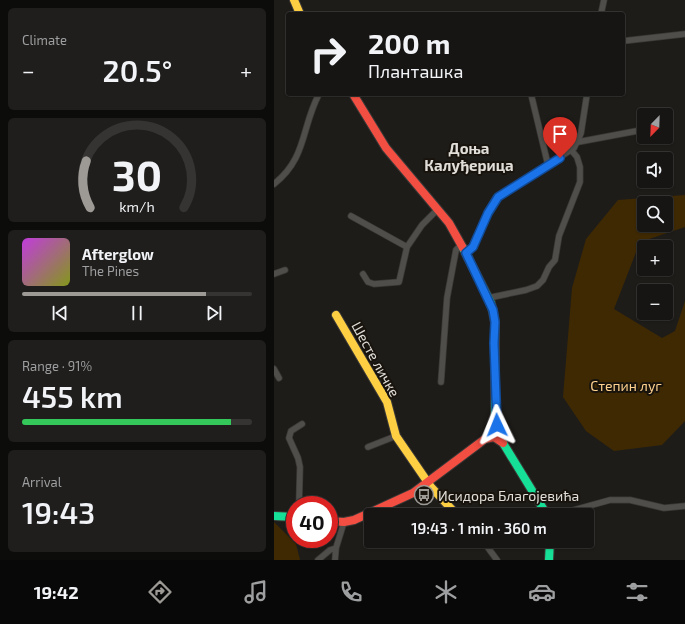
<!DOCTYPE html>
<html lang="en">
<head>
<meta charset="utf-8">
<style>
  body { margin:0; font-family:"Exo 2",sans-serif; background:#1f1e1c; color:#f1f3f6; height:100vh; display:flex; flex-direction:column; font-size:15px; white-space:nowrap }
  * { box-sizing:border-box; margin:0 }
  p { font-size:13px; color:#9e9fa0 }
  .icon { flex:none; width:22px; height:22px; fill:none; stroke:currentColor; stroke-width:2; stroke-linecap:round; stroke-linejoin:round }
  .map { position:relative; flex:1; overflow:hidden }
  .details { display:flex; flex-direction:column; gap:8px; padding:8px; background:#0c0c0a; width:274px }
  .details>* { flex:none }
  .top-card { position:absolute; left:12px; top:12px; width:339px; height:84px; border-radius:4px; box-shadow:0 1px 3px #0004,0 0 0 1px #353433; background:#161513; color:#f1f3f6; overflow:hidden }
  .needle { width:26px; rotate:203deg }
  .fabs { position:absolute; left:363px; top:108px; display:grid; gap:8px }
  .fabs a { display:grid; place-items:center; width:36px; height:36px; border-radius:4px; background:#161513; box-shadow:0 1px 3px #0004,0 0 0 1px #353433; font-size:20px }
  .speed { position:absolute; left:12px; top:496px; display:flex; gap:8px; font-size:20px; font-weight:700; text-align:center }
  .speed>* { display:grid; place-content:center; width:52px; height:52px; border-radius:50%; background:#161513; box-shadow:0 1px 3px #0004,0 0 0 1px #353433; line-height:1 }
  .speed .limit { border:6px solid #d22; background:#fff; color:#111 }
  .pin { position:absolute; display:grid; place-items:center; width:34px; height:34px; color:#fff; margin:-41px -17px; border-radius:50% 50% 50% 0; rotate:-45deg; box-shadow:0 0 4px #0007 }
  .pin .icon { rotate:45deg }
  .me { position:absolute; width:44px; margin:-22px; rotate:358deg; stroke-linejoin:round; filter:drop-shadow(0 0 3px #0008) }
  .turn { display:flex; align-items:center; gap:14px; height:84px; padding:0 16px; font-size:18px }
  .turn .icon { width:52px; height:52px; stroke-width:2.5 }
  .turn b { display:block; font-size:28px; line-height:34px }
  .big { font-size:30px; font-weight:600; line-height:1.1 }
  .details .card { flex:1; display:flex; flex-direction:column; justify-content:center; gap:6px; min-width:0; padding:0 14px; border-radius:6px; background:#1f1e1c }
  .details .dial { align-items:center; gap:0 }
  .dial svg { height:104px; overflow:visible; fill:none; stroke:#353433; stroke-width:7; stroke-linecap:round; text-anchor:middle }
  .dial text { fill:#f1f3f6; stroke:none }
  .song { display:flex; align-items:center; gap:12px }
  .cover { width:48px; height:48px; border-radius:6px; background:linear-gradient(135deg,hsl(290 70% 55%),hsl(70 70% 35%)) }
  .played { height:4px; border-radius:2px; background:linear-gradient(90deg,#9d9a96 80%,#353433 80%) }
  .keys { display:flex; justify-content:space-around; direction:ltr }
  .heat { display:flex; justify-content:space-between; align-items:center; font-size:22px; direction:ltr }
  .charge { height:6px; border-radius:3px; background:linear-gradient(90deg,#34c759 91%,#353433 0) }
  .trip { position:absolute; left:90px; top:508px; width:230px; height:40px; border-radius:4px; background:#161513; box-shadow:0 1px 3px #0004,0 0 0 1px #353433; font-weight:600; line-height:40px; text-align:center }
  .tabs { display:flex; height:64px; justify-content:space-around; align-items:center; background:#090808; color:#9e9fa0 }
  .tabs .icon { width:28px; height:28px }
  .tabs .selected { color:#9d9a96 }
  .tabs b { font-size:18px; color:#f1f3f6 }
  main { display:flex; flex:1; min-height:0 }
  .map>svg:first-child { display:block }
</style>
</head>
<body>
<main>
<section class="details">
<div class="card"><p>Climate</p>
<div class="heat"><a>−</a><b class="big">20.5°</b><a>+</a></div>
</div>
<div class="card dial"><svg viewBox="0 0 100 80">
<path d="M14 69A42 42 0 1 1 86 69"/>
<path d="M14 69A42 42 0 0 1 11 33" stroke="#9d9a96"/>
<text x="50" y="56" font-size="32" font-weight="700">30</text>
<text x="50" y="72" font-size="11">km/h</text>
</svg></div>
<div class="card">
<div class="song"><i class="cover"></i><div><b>Afterglow</b><p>The Pines</p></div></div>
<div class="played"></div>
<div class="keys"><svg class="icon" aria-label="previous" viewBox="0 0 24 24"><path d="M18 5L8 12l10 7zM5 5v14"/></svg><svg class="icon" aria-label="pause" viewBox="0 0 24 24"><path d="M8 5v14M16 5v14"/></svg><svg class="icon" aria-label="next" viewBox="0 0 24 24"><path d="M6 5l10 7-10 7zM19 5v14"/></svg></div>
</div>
<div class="card"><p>Range · 91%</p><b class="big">455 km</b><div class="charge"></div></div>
<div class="card"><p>Arrival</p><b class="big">19:43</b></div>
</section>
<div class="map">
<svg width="411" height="560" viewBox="0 0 411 560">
  <rect width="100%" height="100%" fill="#1e1c19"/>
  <path fill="#3f2903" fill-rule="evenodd" d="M 411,195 L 411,227 L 366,242 L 340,309 L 388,338 L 401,331 L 411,301 L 411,421 L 388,445 L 340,451 L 312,431 L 289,397 L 298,288 L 312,239 L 344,200 ZM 370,203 L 392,203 L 392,225 L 370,225 Z
    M 0,522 L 22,544 L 26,560 L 0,560 Z"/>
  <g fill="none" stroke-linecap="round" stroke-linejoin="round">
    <g stroke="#3b3937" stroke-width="7">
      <path id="street" d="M 327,14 L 330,0
        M 349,41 L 411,34
        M 257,94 L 274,165
        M 304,142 L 368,130
        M 0,184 C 33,158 27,128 45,94
        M 77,216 L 133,247
        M 192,253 L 199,247 L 214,213 L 224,197 L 300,148 L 307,133 L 313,94
        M 0,274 L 11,270
        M 89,274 L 94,282 L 100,284 L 125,282 L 133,247 L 148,225 L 164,209
        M 214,298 L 252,290 L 263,286 L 269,280 L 275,267 L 281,260 L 285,236 L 306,182 L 306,167 L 303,157 L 298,151
        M 0,369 L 5,378
        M 167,382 L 173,298 L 182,250 L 187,245
        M 94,447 L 122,436
        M 25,505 L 26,467 L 24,458 L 15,438 L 17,431 L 28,424
        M 282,515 L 336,500 L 356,500 L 390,508 L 411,506
        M 209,541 L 223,560
        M 44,560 L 56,550 L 62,548 L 70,522
        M 61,560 L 62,548"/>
    </g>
    <g stroke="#3b3937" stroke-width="10">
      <path id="fast" d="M 189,248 L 217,303 L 221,322 L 221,437
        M 229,443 L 273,515
        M 0,516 L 21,517
        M 275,560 L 276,541"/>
    </g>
    <g stroke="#3b3937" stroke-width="10">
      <path id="slow" d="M 20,0 L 26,14
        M 62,315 L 113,402 L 122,436 L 157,487 L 183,515"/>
    </g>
    <g stroke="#3b3937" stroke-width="10">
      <path id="jam" d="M 79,94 L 112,148 L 175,223 L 189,248
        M 55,521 L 70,522 L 80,520 L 139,493 L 211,439 L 220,437 L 229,443"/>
    </g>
    <use href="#street" stroke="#504e4a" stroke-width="5.5"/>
    <use href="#fast" stroke="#16e098" stroke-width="8"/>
    <use href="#slow" stroke="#ffcf43" stroke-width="8"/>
    <use href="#jam" stroke="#f24e42" stroke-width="8"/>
  </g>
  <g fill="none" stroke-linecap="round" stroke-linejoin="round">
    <g stroke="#114b97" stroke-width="10">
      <path id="route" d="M 223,425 L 220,343 L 221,322 L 219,310 L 192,253 L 199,247 L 214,213 L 224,197 L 286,158"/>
    </g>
    <use href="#route" stroke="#1a73e8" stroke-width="7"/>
  </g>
  <defs>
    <g id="bus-ring" transform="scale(1)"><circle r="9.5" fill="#18140d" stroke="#9d9a96" stroke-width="1.5"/><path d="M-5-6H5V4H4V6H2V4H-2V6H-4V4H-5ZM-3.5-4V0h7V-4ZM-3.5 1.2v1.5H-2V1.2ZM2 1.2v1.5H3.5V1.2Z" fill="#9d9a96"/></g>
  </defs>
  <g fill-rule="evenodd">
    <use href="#bus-ring" x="150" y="495"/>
  </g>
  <g text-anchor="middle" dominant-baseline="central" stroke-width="4" stroke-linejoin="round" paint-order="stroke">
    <g font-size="14" fill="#e1ded9" stroke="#18140d">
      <text transform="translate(102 359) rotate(61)">Шесте личке</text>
    </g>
    <g font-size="14" fill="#ffd28f" stroke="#18140d">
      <text x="352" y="385">Степин луг</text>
    </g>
    <g font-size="14" fill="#e1ded9" stroke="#18140d" text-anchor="start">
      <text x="164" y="495">Исидора Благојевића</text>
    </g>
    <g font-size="15" font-weight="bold" fill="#e1ded9" stroke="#18140d">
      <text x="195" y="148">Доња<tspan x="195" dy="17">Калуђерица</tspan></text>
    </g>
  </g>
</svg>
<div class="fabs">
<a><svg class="needle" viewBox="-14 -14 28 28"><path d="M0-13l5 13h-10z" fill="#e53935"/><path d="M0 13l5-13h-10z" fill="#9e9fa0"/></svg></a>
<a><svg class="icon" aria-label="sound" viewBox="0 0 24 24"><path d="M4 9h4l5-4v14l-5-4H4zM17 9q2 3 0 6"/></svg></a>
<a><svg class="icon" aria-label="search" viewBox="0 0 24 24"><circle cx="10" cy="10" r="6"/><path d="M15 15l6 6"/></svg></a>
<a>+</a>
<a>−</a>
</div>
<div class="speed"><div class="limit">40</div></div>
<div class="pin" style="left:286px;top:158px;background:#d93025"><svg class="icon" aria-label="arrive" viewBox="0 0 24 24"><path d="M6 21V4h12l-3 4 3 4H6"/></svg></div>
<svg class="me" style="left:223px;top:425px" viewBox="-20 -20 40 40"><path d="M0-17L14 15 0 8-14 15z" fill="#1a73e8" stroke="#fff" stroke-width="4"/></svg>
<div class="trip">19:43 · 1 min · 360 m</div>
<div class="top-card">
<div class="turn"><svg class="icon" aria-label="right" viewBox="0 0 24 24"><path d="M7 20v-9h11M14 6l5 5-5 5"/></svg><div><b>200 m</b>Планташка</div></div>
</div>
</div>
</main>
<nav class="tabs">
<b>19:42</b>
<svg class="icon selected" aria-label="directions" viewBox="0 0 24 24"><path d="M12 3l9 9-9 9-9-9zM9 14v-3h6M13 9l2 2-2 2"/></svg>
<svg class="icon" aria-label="music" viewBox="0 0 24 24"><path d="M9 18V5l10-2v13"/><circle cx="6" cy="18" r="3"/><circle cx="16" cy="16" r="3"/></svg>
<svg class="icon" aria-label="phone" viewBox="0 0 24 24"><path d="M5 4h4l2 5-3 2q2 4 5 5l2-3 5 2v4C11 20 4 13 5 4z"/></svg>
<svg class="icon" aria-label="climate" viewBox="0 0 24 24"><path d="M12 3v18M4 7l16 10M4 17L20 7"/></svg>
<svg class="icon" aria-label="car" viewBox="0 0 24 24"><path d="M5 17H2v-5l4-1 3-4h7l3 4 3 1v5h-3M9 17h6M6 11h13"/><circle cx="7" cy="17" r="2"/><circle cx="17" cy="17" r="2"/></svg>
<svg class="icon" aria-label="filters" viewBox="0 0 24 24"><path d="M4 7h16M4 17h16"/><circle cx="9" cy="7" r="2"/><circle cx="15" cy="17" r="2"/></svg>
</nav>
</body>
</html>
